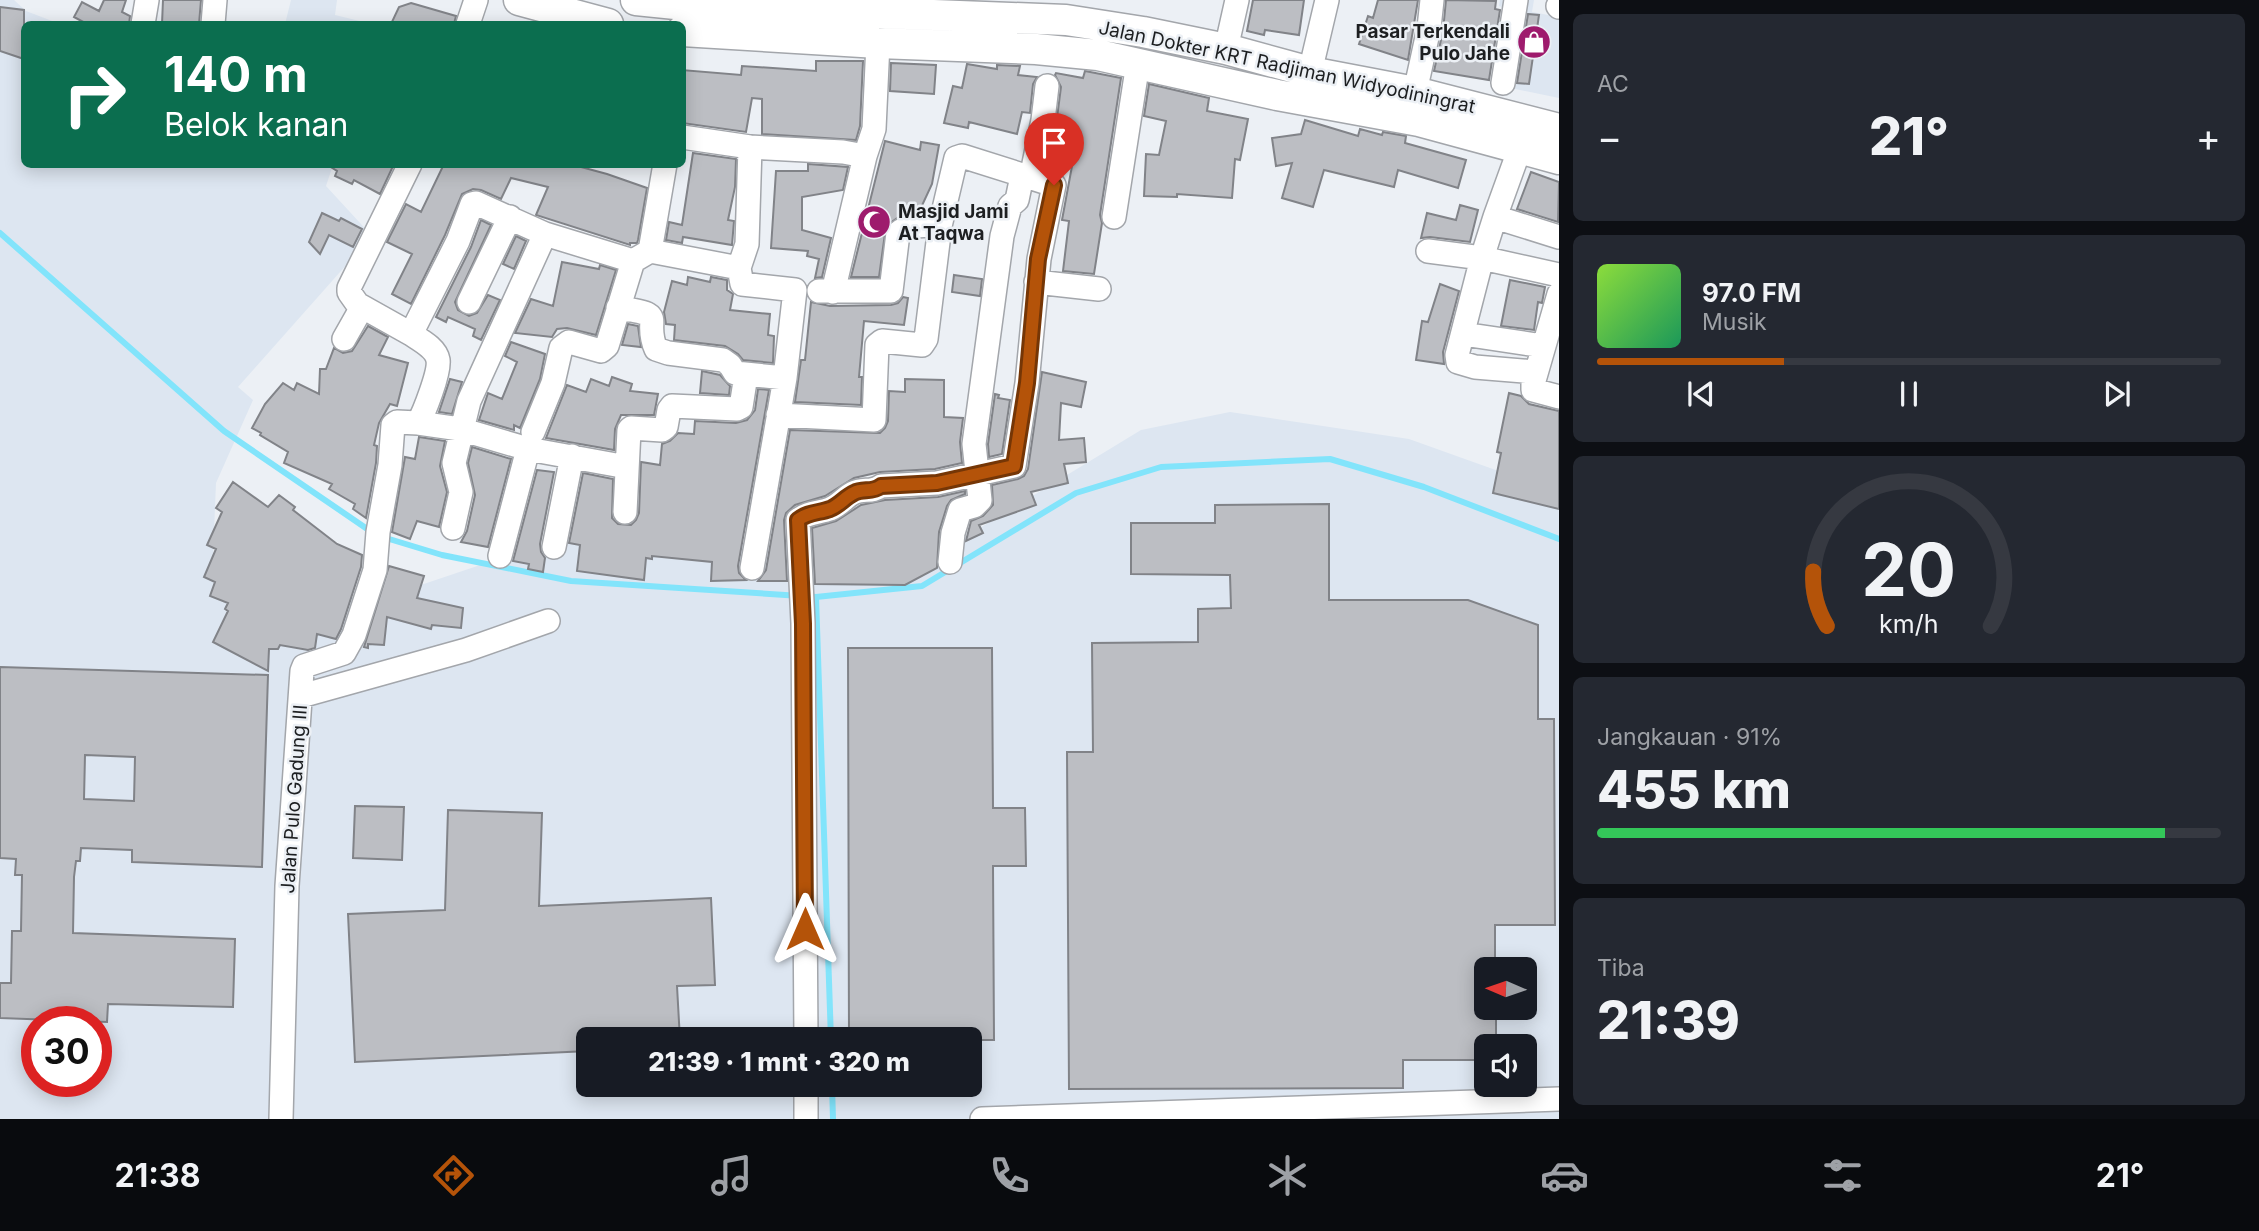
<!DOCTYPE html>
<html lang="id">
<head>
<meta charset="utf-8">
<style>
  body { margin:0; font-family:Inter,sans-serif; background:#242831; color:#f1f3f6; height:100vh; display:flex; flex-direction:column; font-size:26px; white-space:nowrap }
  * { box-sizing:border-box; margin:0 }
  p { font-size:23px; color:#9ea1a6 }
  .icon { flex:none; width:38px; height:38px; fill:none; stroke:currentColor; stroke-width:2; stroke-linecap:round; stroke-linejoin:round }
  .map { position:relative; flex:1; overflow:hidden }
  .details { display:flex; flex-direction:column; gap:14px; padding:14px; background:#0d0f14; width:700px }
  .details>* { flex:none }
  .top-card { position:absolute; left:21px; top:21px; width:665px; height:147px; border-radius:10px; box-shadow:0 4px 18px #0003; background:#0b6e4f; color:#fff; overflow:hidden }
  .needle { width:46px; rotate:272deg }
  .tools { position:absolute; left:1474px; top:957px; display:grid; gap:14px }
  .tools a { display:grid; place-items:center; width:63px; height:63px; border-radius:10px; background:#171b24; box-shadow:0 4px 18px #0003; font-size:35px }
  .speed { position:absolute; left:21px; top:1006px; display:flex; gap:14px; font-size:35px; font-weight:700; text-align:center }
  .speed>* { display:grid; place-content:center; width:91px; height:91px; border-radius:50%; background:#171b24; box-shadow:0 4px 18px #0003; line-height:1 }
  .speed .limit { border:10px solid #d22; background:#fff; color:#111 }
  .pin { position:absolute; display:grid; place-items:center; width:60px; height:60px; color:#fff; margin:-72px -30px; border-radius:50% 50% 50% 0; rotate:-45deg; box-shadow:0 0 7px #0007 }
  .pin .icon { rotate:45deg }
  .me { position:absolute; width:77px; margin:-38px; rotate:0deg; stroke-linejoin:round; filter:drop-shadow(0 0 5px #0008) }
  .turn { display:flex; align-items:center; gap:24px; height:147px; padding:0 28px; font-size:32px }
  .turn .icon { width:91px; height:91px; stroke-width:2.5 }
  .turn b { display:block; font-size:49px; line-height:60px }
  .big { font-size:52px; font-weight:800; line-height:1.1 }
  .details .card { flex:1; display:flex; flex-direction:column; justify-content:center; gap:10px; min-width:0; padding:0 24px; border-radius:10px; background:#242831 }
  .details .dial { align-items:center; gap:0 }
  .dial svg { height:182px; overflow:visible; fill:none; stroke:#363941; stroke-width:7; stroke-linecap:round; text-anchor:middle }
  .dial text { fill:#f1f3f6; stroke:none }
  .song { display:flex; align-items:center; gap:21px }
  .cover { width:84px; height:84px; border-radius:10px; background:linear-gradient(135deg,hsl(90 70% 55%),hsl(150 70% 35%)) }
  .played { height:7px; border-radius:4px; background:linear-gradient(90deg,#b45309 30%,#363941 30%) }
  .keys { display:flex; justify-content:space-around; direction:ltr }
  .heat { display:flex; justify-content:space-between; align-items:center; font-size:38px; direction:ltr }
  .charge { height:10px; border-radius:5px; background:linear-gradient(90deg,#34c759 91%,#363941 0) }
  .trip { position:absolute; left:576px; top:1027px; width:406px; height:70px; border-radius:10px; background:#171b24; box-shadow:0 4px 18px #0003; font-weight:800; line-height:70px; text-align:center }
  .menu { display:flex; height:112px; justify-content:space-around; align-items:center; background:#090b0e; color:#9ea1a6 }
  .menu .icon { width:49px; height:49px }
  .menu .current { color:#b45309 }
  .menu b { font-size:32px; color:#f1f3f6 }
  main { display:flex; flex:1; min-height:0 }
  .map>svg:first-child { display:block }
</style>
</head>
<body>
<main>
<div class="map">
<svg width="1559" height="1119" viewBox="0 0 1559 1119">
  <rect width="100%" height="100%" fill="#ecf0f5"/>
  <path fill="#dde6f1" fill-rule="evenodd" d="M 0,0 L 14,0 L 26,11 L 60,24 L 24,24 L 24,164 L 333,165 L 326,186 L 372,236 L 238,387 L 253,400 L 216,483 L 212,581 L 362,598 L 397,593 L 525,550 L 572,537 L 947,548 L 1141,430 L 1230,412 L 1409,439 L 1504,473 L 1559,488 L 1559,1119 L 0,1119 ZM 1486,970 L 1524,970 L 1524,1008 L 1486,1008 ZM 37,1022 L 96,1022 L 96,1082 L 37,1082 ZM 588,1040 L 970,1040 L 970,1085 L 588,1085 ZM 1486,1046 L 1524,1046 L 1524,1085 L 1486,1085 Z
    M 291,0 L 337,0 L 335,15 L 372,24 L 285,24 Z
    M 1500,0 L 1534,0 L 1532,12 L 1559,17 L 1559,98 L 1501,86 L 1513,10 L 1499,6 Z"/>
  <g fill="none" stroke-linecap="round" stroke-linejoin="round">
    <path stroke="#82e4fb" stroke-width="6" d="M 0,233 L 224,431 L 376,535 L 442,555 L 571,581 L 816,597 L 922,586 L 1076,493 L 1161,467 L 1330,459 L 1424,487 L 1559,539
      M 816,597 L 831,1040
      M 832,1085 L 833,1119"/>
  </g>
  <path fill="#bcbec3" stroke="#818388" stroke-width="2" fill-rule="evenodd" d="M 104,0 L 126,0 L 122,12 L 130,16 L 129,24 L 87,24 L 74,17 L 82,2 L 99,11 Z
    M 163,0 L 201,0 L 199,24 L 162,24 Z
    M 1253,0 L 1304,0 L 1299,35 L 1265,30 L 1264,35 L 1247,31 Z
    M 1378,0 L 1418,0 L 1408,60 L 1359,44 L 1368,16 L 1373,18 Z
    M 1446,0 L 1496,1 L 1495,9 L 1500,10 L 1489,80 L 1434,71 L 1443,31 Z
    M 411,3 L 456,16 L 454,24 L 391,24 L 399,7 Z
    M 0,7 L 24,10 L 24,59 L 0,51 Z
    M 1528,14 L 1539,15 L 1529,84 L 1517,83 Z
    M 816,61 L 863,61 L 860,126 L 856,140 L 762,134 L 762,99 L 752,98 L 746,132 L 682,123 L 682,70 L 741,75 L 742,66 L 816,71 Z
    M 891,63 L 936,65 L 934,94 L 890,91 Z
    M 967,64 L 997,69 L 997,65 L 1020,66 L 1018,75 L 1037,77 L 1033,84 L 1030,113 L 1022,112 L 1017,134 L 969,122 L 968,128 L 944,123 L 953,86 L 962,88 Z
    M 1085,71 L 1121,78 L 1100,215 L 1102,223 L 1094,274 L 1063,271 L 1069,221 L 1062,220 L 1075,150 L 1064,148 L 1070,120 L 1057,118 L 1061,87 L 1055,75 L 1056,73 L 1083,78 Z
    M 1149,84 L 1209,98 L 1207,111 L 1248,119 L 1240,160 L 1235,159 L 1232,198 L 1177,194 L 1177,197 L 1144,196 L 1146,154 L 1159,155 L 1166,121 L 1144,116 Z
    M 1305,120 L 1358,136 L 1360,129 L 1382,135 L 1383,132 L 1406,136 L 1405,143 L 1466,160 L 1458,188 L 1398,170 L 1394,187 L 1324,170 L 1313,207 L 1282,198 L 1292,163 L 1276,166 L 1272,138 L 1301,134 Z
    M 885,141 L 920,150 L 921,142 L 939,145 L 932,184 L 919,212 L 914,212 L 904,207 L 900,216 L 886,226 L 879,277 L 851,277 Z
    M 693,153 L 736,159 L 735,187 L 728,220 L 734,221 L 732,245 L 683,237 L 682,243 L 666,240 L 669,222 L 682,225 Z
    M 326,164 L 394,164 L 380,194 L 354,180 L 352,184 L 335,176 L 337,171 Z
    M 444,164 L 570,164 L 607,174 L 647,188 L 638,240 L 637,243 L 630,243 L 630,245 L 536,215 L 548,187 L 511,178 L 501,199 L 481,190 L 473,189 L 462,194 L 445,235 L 411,304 L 392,294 L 412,254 L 387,242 L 406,204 L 421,212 Z
    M 808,164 L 848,167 L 843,190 L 802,197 L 802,230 L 831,238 L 822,277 L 815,278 L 819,259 L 807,256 L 808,251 L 771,248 L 776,171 L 808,171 Z
    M 1531,172 L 1559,182 L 1558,222 L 1517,209 Z
    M 1460,205 L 1478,210 L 1470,242 L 1430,237 L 1421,238 L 1427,213 L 1456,220 Z
    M 322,213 L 339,221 L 341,218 L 362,229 L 353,247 L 329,235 L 320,254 L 309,242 Z
    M 481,220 L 491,225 L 455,302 L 458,310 L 469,316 L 477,313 L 488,295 L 500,300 L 481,340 L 473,336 L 475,329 L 448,317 L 446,322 L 436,317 L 471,247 Z
    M 516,236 L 526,241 L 514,269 L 503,264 Z
    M 562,262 L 599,269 L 600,265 L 616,270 L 596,335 L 567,328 L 557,329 L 552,337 L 515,333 L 531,299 L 553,306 Z
    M 954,275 L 982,279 L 980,296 L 952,292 Z
    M 688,277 L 710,282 L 711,277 L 727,280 L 727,290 L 733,294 L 730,310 L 770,314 L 768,335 L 774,336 L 773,363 L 743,360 L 738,354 L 725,346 L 674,340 L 675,325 L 666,324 L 664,312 L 672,281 L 687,285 Z
    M 1510,280 L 1545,287 L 1542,303 L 1538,302 L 1534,330 L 1501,326 Z
    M 1440,284 L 1459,291 L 1443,352 L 1444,364 L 1416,360 L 1422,321 L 1428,322 Z
    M 903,297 L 908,298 L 904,325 L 864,321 L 859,377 L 862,377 L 861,405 L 795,402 L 801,360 L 805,360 L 811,302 L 830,306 L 891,305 L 898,303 Z
    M 628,324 L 638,326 L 641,347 L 622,345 Z
    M 368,326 L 388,337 L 379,355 L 408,363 L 397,406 L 390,404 L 379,423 L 374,445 L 377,446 L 376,463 L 366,518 L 353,509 L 355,504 L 329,489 L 332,484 L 284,463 L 288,452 L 260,435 L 261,433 L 252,428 L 265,404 L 283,383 L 294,390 L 297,383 L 319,394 L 320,369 L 326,369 L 334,348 L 343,353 L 352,351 Z
    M 511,342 L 545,354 L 540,379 L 520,428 L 514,425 L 514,430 L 479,420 L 488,393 L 502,399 L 517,362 L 505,356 Z
    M 702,371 L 720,375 L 730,386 L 729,395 L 700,393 Z
    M 1042,372 L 1086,382 L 1081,407 L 1061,403 L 1059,440 L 1084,438 L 1086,462 L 1064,464 L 1068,483 L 1031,492 L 1036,505 L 979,525 L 983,533 L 966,541 L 971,521 L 983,516 L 993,505 L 992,485 L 1018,479 L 1024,476 L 1028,469 Z
    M 612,377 L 632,384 L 630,391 L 658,394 L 654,415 L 621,415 L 615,429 L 614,450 L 546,438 L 567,385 L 586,392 L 591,379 L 609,386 Z
    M 450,379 L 462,382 L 452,414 L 439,412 Z
    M 905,379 L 944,380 L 944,417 L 963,418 L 960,442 L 962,463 L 935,469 L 880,472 L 854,478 L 825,496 L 795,505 L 786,513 L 784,520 L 787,581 L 758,581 L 766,570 L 790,430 L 880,433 L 885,428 L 888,421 L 889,391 L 905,392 Z
    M 758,389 L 769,390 L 738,566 L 739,573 L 746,580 L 711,581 L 712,562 L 652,556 L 652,559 L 646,558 L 644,580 L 577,571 L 580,545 L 569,543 L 583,473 L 613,479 L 612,518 L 618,524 L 631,525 L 636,520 L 639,513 L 641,462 L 660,465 L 662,444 L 670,441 L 678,433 L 694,434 L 695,421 L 736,423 L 747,420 L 755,410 Z
    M 1509,393 L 1521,396 L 1529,404 L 1559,411 L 1559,509 L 1493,493 L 1501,453 L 1497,452 Z
    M 995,394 L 999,395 L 998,398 L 1010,400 L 1002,454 L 989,457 L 988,444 Z
    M 419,437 L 445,441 L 440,466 L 447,492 L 439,527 L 417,521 L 410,539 L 392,532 L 405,457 L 415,459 Z
    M 472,447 L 511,459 L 488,547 L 461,542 L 467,531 L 475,495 L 468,463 Z
    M 537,470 L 554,472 L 540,544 L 541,552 L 545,558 L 543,572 L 528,569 L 529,564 L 513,561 Z
    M 233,482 L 268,507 L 279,495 L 295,507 L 293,510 L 337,544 L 362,555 L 361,567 L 341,629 L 336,639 L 317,634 L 315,648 L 308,650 L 280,645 L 278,649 L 269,649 L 268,671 L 213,642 L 228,611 L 225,609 L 228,603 L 210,596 L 215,582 L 204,577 L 216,549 L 207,545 L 222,512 L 216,508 Z
    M 965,491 L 965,494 L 951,500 L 947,506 L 939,532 L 937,568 L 905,585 L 815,584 L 812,528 L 836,521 L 861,505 L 885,500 L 938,497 Z
    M 1329,504 L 1329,600 L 1468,600 L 1538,625 L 1538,719 L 1554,719 L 1555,925 L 1495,925 L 1495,970 L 1486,970 L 1486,1008 L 1496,1008 L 1496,1046 L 1486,1046 L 1486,1060 L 1403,1060 L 1403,1088 L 1069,1089 L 1067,752 L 1093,752 L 1092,643 L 1198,642 L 1198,609 L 1231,608 L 1230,575 L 1131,574 L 1131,523 L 1215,523 L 1215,505 Z
    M 389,566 L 424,576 L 417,598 L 463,608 L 461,628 L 432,625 L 431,629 L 387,617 L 384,645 L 368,644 L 368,648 L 364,647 Z
    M 848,648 L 992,648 L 993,808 L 1025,808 L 1026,866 L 993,866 L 994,1040 L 849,1040 Z
    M 0,667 L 268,675 L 262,867 L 132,862 L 132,850 L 81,848 L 80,861 L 76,861 L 74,877 L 73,933 L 235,939 L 233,1007 L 108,1004 L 107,1022 L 0,1018 L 0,983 L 11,983 L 12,931 L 21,931 L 22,875 L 15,875 L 16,859 L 0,858 ZM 85,755 L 135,757 L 134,801 L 84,799 Z
    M 355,806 L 404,807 L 402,860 L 353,858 Z
    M 448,810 L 542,813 L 539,906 L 711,898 L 715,985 L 677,986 L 680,1040 L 588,1040 L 588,1051 L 355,1062 L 348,914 L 445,910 Z"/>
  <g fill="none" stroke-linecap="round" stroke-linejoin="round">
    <g stroke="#a3a6ab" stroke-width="26">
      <path id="minor" d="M 1558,6 L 1559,7
        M 143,24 L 147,0
        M 213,24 L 215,0
        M 468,24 L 476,0
        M 1226,49 L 1237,0
        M 1310,72 L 1327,0
        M 1503,83 L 1516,0
        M 1415,92 L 1429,28 L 1432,0
        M 682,137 L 750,147 L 843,152 L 865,156
        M 1520,148 L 1495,217 L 1482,258 L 1559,275
        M 1031,178 L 1043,120 L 1047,86
        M 1114,217 L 1138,63
        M 1495,217 L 1559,237
        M 650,251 L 739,268 L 747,244 L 750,147
        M 1428,251 L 1482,258 L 1457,355 L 1458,362 L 1475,367 L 1535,372
        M 739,268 L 742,284 L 795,290 L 785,378 L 752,568
        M 1036,282 L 1099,289
        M 833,292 L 865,156 L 874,129 L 878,43
        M 1559,294 L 1533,384 L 1533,390 L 1559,397
        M 469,302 L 510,217
        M 361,306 L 411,334 L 458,241 L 472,204 L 476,203 L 545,234 L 633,261
        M 618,308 C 671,315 642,317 656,349 L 668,353 L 723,360 L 730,365 L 735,373 L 785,378
        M 1463,334 L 1543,346
        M 344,339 L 361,309 L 349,292 L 349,288 L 410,164
        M 778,415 L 874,420 L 877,345 L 882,341 L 922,345 L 926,339 L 940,226
        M 418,423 L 460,429 L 528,449 L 627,467
        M 533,432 L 553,383 L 561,348 L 569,342 L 601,351 L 607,346 L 633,261 L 650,251 L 665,164
        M 625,512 L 629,430 L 631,428 L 662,430 L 666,427 L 669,410 L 672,406 L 737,409 L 741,407 L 746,375
        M 453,528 L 461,492 L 454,463 L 469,401 L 545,234
        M 554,547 L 572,456
        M 500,556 L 528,449
        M 950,562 L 953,533 L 960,510 L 974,506 L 980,500 L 974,444 L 1002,236 L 1010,206 L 1017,200 L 1022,176
        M 301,696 L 466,650 L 548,621
        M 806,1040 L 803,623 L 798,520 C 808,512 819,513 830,509 C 841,504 845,497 853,493 C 863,488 872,493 881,486 L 937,483 L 1014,466 L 1027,383 L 1039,259 L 1054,185 L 962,156 L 956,158 L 940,226 C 925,226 911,223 898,233 L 891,291 L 819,291
        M 806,1085 L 806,1119
        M 281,1119 L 287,886 L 302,671 L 304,666 L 344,653 L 354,635 L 375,570 L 378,532 L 390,465 L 393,425 L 397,422 L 418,423 C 424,413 440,372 438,360 C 436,348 420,340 411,334
        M 982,1119 L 1559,1099"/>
    </g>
    <g stroke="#a3a6ab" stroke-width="33">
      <path id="major" d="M 519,0 L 608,24
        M 636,0 L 695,6 L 1066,20 L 1143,32 L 1226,49 L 1310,72 L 1415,92 L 1559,129
        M 682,31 L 878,43 L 1036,49 L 1098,55 L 1277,95 L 1419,121 L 1559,159"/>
    </g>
    <use href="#minor" stroke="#fff" stroke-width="23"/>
    <use href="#major" stroke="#fff" stroke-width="30"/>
  </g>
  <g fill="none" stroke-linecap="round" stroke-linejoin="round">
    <g stroke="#753606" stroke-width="18">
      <path id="route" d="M 805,929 L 803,624 L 798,520 C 808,512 819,513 830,509 C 840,505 845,497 854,493 C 863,488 872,493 881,486 L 937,483 L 1014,466 L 1027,383 L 1038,259 L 1054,185"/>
    </g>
    <use href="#route" stroke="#b45309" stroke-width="12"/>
  </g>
  <defs>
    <g id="shop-disc" transform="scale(1.75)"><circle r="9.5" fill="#9e1b6d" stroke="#ecf0f5"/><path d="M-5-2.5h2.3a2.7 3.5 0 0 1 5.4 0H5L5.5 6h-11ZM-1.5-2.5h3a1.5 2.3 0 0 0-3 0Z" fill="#fff"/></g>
    <g id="mosque-disc" transform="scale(1.75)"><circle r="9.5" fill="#9e1b6d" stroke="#ecf0f5"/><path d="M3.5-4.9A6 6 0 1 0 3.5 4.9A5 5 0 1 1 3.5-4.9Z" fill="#fff"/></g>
  </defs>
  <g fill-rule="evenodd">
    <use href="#shop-disc" x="1534" y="42"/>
    <use href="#mosque-disc" x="874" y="222"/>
  </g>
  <g text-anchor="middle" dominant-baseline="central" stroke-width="5" stroke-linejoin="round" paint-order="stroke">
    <g font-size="19" font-weight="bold" fill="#1d1f21" stroke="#ecf0f5" text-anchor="end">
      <text x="1510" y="31">Pasar Terkendali<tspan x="1510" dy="22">Pulo Jahe</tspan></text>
      <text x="898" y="211" text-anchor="start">Masjid Jami<tspan x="898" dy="22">At Taqwa</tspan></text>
    </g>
    <g font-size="19" fill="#1d1f21" stroke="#ecf0f5">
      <text transform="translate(1287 67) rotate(12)">Jalan Dokter KRT Radjiman Widyodiningrat</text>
      <text transform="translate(294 799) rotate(-86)">Jalan Pulo Gadung III</text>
    </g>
  </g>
</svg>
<div class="tools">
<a><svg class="needle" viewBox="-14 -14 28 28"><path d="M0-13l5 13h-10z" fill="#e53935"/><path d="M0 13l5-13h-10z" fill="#9ea1a6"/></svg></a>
<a><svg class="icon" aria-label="sound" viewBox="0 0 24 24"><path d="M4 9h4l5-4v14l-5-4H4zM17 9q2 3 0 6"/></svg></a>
</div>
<div class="speed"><div class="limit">30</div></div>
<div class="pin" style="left:1054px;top:185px;background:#d93025"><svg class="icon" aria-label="arrive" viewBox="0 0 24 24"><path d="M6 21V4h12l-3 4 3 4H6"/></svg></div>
<svg class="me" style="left:805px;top:929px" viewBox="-20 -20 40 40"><path d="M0-17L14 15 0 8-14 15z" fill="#b45309" stroke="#fff" stroke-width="4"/></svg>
<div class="trip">21:39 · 1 mnt · 320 m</div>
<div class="top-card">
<div class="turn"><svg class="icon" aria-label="right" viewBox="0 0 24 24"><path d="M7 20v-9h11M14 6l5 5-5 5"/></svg><div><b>140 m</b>Belok kanan</div></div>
</div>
</div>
<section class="details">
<div class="card"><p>AC</p>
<div class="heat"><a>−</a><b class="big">21°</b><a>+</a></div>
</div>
<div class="card">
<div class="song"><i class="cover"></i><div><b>97.0 FM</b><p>Musik</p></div></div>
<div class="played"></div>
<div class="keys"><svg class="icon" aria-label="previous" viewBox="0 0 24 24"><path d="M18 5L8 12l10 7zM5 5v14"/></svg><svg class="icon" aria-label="pause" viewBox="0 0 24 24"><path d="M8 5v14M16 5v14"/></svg><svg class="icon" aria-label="next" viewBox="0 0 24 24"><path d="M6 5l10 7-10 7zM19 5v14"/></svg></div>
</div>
<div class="card dial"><svg viewBox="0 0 100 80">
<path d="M14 69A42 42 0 1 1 86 69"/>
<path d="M14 69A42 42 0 0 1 8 45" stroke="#b45309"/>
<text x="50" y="56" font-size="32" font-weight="700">20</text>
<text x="50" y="72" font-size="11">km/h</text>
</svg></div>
<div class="card"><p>Jangkauan · 91%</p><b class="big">455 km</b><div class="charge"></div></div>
<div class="card"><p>Tiba</p><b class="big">21:39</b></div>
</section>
</main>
<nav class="menu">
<b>21:38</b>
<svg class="icon current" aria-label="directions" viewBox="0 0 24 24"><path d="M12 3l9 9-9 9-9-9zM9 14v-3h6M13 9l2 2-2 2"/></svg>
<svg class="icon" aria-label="music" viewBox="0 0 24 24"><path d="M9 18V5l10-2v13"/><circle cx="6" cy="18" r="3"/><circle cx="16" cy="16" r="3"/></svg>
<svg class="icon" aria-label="phone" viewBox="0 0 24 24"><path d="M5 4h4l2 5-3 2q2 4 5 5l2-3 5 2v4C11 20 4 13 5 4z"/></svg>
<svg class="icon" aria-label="climate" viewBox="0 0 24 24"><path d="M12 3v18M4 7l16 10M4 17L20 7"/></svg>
<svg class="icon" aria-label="car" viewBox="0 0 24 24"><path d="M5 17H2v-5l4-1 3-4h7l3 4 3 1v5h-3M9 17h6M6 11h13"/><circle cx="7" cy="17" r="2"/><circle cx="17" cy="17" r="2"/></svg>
<svg class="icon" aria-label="filters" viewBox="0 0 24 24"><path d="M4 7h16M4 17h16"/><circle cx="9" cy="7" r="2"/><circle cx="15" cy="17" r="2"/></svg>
<b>21°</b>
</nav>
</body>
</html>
